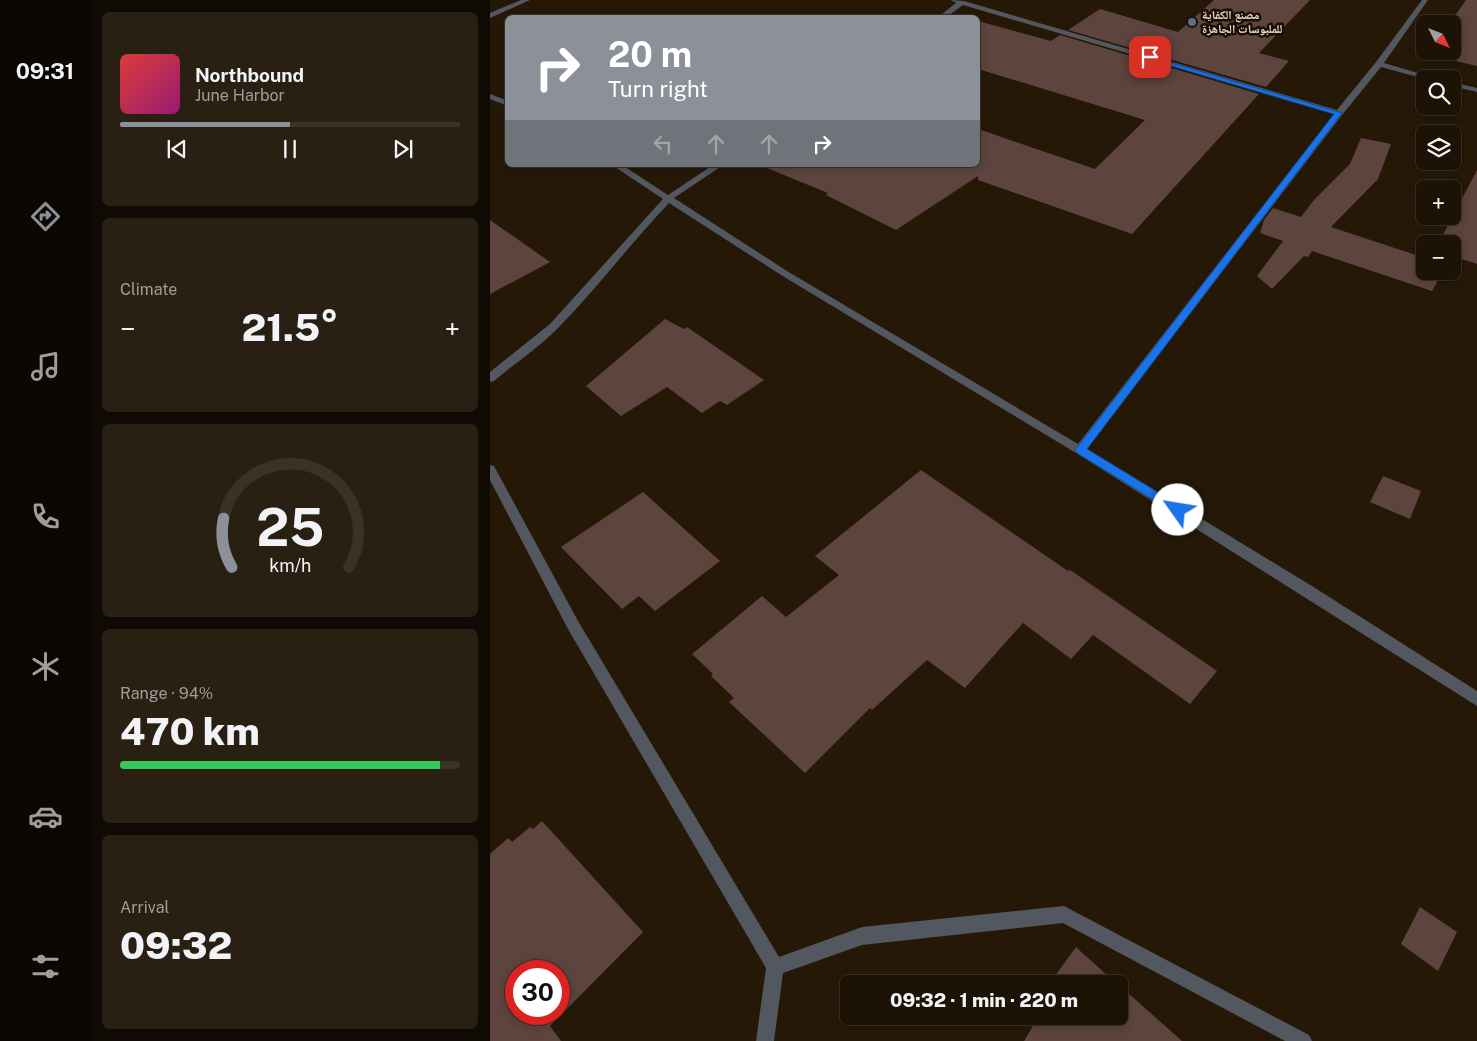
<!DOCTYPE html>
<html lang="en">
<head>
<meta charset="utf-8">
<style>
  body { margin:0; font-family:"Public Sans","Noto Naskh Arabic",sans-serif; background:#292013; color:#f1f3f6; height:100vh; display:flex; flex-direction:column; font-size:19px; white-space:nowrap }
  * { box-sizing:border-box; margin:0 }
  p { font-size:16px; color:#a09e9a }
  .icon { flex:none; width:28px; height:28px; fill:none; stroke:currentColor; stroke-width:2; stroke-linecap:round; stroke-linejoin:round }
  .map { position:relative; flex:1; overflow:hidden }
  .sheet { display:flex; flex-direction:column; gap:12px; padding:12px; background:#0f0a03; width:400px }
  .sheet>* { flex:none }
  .hud { position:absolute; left:15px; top:15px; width:475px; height:152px; border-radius:8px; box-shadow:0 2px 8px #0003,0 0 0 1px #3a3227; background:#8c9099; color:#fff; overflow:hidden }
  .needle { width:32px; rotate:132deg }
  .fabs { position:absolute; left:926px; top:15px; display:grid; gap:10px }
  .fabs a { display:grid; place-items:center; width:45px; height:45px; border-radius:8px; background:#1c1205; box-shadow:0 2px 8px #0003,0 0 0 1px #3a3227; font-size:25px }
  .speed { position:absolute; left:15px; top:960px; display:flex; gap:10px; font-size:25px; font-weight:700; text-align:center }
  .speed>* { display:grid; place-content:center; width:65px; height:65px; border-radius:50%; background:#1c1205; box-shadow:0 2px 8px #0003,0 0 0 1px #3a3227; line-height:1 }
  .speed .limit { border:8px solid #d22; background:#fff; color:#111 }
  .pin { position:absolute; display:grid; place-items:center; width:42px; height:42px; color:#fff; margin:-21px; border-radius:10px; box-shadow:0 2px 8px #0006 }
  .me { position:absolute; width:55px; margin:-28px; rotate:302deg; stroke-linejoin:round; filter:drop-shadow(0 0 4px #0008) }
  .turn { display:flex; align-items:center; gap:18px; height:105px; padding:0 20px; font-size:22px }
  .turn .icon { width:65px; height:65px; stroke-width:2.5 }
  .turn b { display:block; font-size:35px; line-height:42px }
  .lanes { display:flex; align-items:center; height:48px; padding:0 20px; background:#0003; justify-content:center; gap:25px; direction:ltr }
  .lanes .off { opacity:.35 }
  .big { font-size:38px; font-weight:800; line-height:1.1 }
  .sheet .widget { flex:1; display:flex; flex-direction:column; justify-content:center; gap:8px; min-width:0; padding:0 18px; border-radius:8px; background:#292013 }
  .sheet .dial { align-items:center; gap:0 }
  .dial svg { height:130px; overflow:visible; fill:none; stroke:#3a3227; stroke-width:7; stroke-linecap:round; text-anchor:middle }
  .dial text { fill:#f1f3f6; stroke:none }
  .song { display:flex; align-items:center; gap:15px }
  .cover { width:60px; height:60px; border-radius:8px; background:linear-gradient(135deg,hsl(0 70% 55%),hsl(320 70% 35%)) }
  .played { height:5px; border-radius:2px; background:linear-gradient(90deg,#8c9099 50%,#3a3227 50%) }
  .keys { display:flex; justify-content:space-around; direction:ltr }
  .heat { display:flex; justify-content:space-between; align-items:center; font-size:28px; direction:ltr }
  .charge { height:8px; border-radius:4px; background:linear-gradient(90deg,#34c759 94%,#3a3227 0) }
  .trip { position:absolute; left:350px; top:975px; width:288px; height:50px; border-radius:8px; background:#1c1205; box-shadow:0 2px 8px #0003,0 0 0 1px #3a3227; font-weight:800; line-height:50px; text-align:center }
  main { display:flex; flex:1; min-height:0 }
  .tabs { display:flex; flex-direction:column; width:90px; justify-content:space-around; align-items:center; background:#0b0702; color:#a09e9a }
  .tabs .icon { width:35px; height:35px }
  .tabs .current { color:#8c9099 }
  .tabs b { font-size:22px; color:#f1f3f6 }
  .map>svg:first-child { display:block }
</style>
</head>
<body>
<main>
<nav class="tabs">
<b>09:31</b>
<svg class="icon current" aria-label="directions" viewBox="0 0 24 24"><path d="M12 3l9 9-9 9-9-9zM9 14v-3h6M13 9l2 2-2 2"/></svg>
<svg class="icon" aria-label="music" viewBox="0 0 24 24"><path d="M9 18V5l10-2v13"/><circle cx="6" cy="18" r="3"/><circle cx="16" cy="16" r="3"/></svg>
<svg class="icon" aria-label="phone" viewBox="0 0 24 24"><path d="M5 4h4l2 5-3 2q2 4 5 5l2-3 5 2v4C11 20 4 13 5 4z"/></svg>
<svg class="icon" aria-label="climate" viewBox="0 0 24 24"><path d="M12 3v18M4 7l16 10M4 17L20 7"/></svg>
<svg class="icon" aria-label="car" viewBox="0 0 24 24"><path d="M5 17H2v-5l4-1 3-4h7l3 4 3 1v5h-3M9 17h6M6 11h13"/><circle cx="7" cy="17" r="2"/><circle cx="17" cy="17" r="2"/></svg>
<svg class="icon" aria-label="filters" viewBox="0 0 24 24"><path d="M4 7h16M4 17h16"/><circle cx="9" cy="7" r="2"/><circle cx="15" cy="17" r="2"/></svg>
</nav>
<section class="sheet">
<div class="widget">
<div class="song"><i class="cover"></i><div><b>Northbound</b><p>June Harbor</p></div></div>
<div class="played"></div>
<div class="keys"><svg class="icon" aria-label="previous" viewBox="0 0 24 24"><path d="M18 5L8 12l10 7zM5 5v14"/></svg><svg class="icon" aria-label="pause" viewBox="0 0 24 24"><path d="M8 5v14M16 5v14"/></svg><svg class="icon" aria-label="next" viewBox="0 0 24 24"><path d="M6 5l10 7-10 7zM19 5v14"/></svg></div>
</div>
<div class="widget"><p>Climate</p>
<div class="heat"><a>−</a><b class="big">21.5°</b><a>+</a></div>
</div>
<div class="widget dial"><svg viewBox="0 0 100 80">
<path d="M14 69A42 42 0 1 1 86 69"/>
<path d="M14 69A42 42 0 0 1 9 39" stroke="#8c9099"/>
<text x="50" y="56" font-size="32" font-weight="700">25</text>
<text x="50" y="72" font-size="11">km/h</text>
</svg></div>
<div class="widget"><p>Range · 94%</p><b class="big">470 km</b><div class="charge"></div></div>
<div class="widget"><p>Arrival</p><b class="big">09:32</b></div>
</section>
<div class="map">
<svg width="987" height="1041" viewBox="0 0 987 1041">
  <rect width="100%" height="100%" fill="#251807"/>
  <path fill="#5d443e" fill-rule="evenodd" d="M 724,0 L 820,0 L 769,53 L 799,61 L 776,87 L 578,30 L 610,9 L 688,32 Z
    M 976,0 L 987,0 L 987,66 L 937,54 L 939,51 L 962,51 L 962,24 L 959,24 Z
    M 488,21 L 561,41 L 570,35 L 769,94 L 642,234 L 488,180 L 488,176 L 406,230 L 336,195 L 338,193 L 272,166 L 488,165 L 488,129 L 605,169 L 655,120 L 488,69 Z
    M 871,138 L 901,144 L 888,179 L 841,227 L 935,258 L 935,271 L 953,271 L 942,291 L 822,251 L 818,257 L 814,256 L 782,289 L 767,276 L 793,241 L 770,233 L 774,220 L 783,208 L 811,217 L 824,200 L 860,164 Z
    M 987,170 L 987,264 L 962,256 L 962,244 L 948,244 Z
    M 0,220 L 60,262 L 0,294 Z
    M 175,319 L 194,329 L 197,327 L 274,380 L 237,405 L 230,401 L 212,413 L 177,387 L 131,416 L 96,386 Z
    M 431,470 L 578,571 L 580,570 L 727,671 L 700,704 L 603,635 L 581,659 L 533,623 L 475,688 L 437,660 L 382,710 L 380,708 L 315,773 L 239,702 L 244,698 L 221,676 L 223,674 L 202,654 L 272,596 L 296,617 L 349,575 L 325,556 Z
    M 893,476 L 931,491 L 920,519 L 880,502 Z
    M 153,492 L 230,561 L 165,611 L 149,596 L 132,609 L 71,547 Z
    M 52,821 L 153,932 L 60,1026 L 71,1041 L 0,1041 L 0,854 L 18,838 L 22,842 L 40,827 L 43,829 ZM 26,971 L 69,971 L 69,1014 L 26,1014 Z
    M 930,907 L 967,932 L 948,971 L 911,944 Z
    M 586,947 L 588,949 L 627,984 L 559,984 Z
    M 629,985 L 692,1041 L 534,1041 L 549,1016 L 629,1016 Z"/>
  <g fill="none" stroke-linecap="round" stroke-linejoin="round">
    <path fill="#525760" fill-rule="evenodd" d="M 31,0 L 40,0 L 0,18 L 0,13 Z
      M 461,0 L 474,1 L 847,110 L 886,62 L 932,0 L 938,0 L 894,63 L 948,79 L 935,79 L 891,67 L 852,115 L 597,449 L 822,586 L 987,691 L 987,706 L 586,453 L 291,275 L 179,203 C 141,243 108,287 69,327 C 50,347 25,363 4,381 L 0,382 L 0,372 L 60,324 L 173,199 L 122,165 L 132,165 L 178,195 L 223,165 L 233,165 L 184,198 L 297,271 L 588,444 L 844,114 L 473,5 L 455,18 L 447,18 L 466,3 Z
      M 962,82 L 987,88 L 987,92 L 962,86 Z
      M 0,94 L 18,101 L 18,106 L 0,99 Z
      M 0,465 L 4,466 L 88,621 L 289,957 L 372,927 L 574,906 L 819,1035 L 822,1041 L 795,1041 L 573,923 L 372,945 L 293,973 L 284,1041 L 266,1041 L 276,968 L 78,629 L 0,480 Z"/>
  </g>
  <path fill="#1a73e8" stroke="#114b97" d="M 658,56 L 852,113 L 597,449 L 692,507 L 693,510 L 688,515 L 587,453 L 585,450 L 844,114 L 658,59 Z"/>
  <circle fill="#5c6f8a" stroke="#1c0f01" stroke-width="2" cx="702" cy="22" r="5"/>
  <g text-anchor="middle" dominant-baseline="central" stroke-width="5" stroke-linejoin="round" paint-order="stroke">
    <g font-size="12" font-weight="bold" fill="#e4dbd0" stroke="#1c0f01" text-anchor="start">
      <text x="712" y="15">مصنع الكفاية<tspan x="712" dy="14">للملبوسات الجاهزة</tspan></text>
    </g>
  </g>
</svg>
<div class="fabs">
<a><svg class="needle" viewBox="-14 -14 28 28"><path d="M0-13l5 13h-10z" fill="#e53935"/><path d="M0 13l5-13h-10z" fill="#a09e9a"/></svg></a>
<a><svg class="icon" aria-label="search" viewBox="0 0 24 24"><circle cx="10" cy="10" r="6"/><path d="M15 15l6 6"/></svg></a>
<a><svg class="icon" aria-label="layers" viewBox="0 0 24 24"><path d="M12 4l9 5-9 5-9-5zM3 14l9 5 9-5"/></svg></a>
<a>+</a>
<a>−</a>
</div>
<div class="speed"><div class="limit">30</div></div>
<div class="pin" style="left:660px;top:57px;background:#d93025"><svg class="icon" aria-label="arrive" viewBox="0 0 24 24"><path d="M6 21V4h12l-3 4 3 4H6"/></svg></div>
<svg class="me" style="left:688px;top:510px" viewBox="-20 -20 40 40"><circle r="19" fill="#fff"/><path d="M0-13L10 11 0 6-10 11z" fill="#1a73e8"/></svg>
<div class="trip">09:32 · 1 min · 220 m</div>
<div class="hud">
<div class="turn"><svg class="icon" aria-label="right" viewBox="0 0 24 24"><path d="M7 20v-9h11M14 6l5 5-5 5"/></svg><div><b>20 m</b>Turn right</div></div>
<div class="lanes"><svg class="icon off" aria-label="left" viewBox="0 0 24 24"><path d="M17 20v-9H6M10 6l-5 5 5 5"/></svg><svg class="icon off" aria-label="ahead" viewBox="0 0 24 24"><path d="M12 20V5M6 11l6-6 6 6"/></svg><svg class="icon off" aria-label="ahead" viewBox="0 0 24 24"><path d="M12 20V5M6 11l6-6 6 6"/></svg><svg class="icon" aria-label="right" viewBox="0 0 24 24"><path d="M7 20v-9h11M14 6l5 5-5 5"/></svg></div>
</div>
</div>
</main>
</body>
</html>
